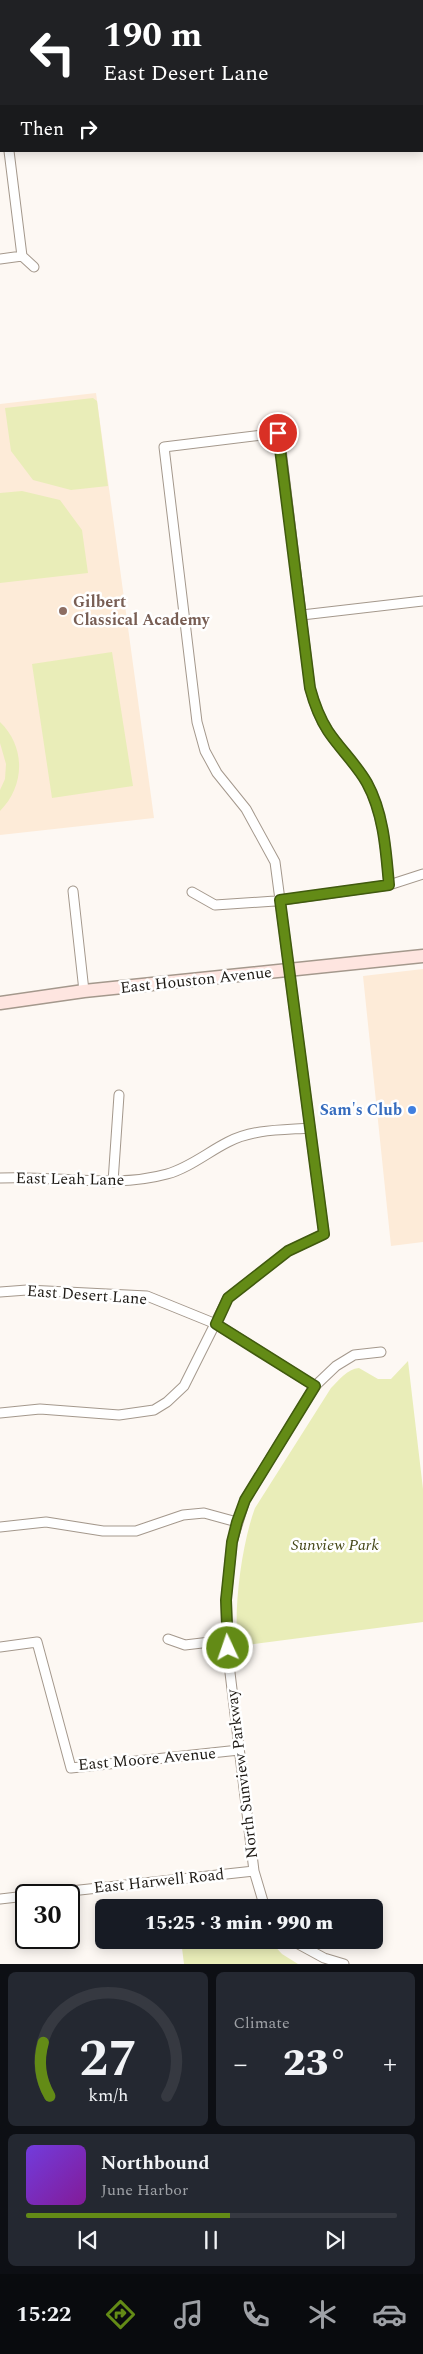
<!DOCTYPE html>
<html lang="en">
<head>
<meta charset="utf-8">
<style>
  body { margin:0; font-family:Spectral,serif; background:#242831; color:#f1f3f6; height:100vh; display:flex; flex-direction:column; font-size:19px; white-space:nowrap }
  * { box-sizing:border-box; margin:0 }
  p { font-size:16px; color:#9ea1a6 }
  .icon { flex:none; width:28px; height:28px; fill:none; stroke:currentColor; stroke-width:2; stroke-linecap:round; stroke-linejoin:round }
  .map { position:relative; height:1964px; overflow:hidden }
  .drawer { display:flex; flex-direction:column; gap:8px; padding:8px; background:#0d0f14; flex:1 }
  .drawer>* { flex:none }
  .banner { position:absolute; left:0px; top:0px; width:424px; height:152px; box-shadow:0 2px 12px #0003; background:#202124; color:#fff; overflow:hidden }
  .speed { position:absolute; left:15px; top:1884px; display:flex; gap:10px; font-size:25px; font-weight:700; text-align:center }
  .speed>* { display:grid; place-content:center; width:65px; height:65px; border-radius:50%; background:#171b24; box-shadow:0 2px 12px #0003; line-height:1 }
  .speed .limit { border:2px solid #111; border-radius:8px; background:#fff; color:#111 }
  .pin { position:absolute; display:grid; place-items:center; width:42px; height:42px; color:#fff; margin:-21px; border:2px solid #fff; border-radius:50%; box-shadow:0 1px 5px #0007 }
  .me { position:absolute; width:55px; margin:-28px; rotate:357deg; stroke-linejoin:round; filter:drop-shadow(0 0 4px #0008) }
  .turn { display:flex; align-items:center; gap:18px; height:105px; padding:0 20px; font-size:22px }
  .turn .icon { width:65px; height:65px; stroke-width:2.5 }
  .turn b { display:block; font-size:35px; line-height:42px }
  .then { display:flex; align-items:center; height:48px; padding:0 20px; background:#0003; gap:10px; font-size:19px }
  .big { font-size:38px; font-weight:800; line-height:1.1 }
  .drawer .card { flex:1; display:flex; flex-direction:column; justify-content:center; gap:8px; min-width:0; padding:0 18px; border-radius:8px; background:#242831 }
  .drawer .dial { align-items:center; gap:0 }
  .dial svg { height:130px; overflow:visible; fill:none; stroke:#363941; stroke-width:7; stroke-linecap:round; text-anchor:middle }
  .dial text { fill:#f1f3f6; stroke:none }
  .song { display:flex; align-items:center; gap:15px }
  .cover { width:60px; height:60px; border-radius:8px; background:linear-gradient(135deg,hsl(260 70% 55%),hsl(290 70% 35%)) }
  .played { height:5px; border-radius:2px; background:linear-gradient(90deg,#638b16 55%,#363941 55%) }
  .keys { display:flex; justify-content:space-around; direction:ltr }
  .heat { display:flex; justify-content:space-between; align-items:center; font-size:28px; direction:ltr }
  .drawer .tiles { flex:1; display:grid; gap:8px; grid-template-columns:1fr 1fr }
  .card:last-child { grid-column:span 2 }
  .trip { position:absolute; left:95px; top:1899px; width:288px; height:50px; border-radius:8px; background:#171b24; box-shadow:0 2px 12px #0003; font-weight:800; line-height:50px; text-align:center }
  .dock { display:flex; height:80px; justify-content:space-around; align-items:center; background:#090b0e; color:#9ea1a6 }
  .dock .icon { width:35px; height:35px }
  .dock .on { color:#638b16 }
  .dock b { font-size:22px; color:#f1f3f6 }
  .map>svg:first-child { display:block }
</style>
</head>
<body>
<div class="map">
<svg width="423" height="1964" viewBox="0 0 423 1964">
  <rect width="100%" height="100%" fill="#fdf8f3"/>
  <path fill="#fdebd8" d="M 96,393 L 154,818 L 0,835 L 0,404 Z
    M 423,969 L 423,1242 L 391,1246 L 363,976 Z"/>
  <path fill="#e9edb8" d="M 93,398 L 97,401 L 108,486 L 71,490 L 33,480 L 11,451 L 5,408 Z
    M 22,491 L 60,500 L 82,530 L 88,573 L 0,583 L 0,493 Z
    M 112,652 L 133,786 L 52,798 L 32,664 Z
    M 0,722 C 26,747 25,786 0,811 L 0,790 L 5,779 L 6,764 L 0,743 Z
    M 408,1361 L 423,1489 L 423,1622 L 238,1646 C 233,1609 242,1543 255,1508 L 331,1388 C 339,1380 347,1369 359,1368 L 378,1379 L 391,1379 Z
    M 181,1940 L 269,1940 L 282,1954 L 298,1964 L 184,1964 Z"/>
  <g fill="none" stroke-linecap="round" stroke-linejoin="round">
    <g stroke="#a4988c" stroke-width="11">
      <path id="street" d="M 0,79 L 1,89
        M 9,151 L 22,256
        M 22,256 L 34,267
        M 0,259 L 22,256
        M 302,615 L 423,601
        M 73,891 L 84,991
        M 192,892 L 215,905 L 275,901 L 389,885 L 423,874
        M 0,1178 C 56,1175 113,1189 167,1174 C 189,1168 208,1152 228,1142 C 253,1129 282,1130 310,1128
        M 113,1182 L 119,1095
        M 0,1292 L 27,1290 L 147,1296 L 216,1324 L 315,1386
        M 0,1413 L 40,1409 L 119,1415 L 154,1410 L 167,1402 L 184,1386 L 228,1298 L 288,1251 L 324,1234 L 275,862 L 246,809 L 217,773 L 205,751 L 197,722 L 164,447 L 279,433 L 310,688 C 314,703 319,718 328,731 C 340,749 357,765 367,783 C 384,814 386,852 389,885
        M 0,1527 L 46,1522 L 103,1531 L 136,1531 L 183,1515 L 204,1513 L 237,1522
        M 168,1639 L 185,1645 L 227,1640
        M 0,1647 L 37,1642 L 71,1768 L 239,1750
        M 34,1895 L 254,1871
        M 0,1899 L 26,1896
        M 265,1908 L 254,1871 L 227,1648 L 226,1600 L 232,1542 L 245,1500 L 315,1386 L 336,1366 L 354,1355 L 381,1352
        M 291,1940 L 324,1958 L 344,1964"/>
    </g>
    <g stroke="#a4988c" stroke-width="15">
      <path id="secondary" d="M 0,1003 L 84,991 L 423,956"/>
    </g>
    <use href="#street" stroke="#fff" stroke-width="9"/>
    <use href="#secondary" stroke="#fee5e0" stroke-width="12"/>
  </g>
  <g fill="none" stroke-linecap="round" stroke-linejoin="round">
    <g stroke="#405a0e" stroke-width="12">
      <path id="route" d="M 228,1648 L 226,1600 L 232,1542 L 237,1522 L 245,1500 L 315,1386 L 216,1324 L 228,1298 L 288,1251 L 324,1234 L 280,900 L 389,885 C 386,852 384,814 367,783 C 357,765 340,749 328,731 C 319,717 314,703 310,688 L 278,433"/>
    </g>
    <use href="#route" stroke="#638b16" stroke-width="9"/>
  </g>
  <circle fill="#8d6e63" stroke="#fff" stroke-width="2" cx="63" cy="611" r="5"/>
  <circle fill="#3f7fe0" stroke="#fff" stroke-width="2" cx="412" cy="1110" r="5"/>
  <g text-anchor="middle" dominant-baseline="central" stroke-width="5" stroke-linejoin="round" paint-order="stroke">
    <g font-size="16" font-weight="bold" fill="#785e54" stroke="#fff" text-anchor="start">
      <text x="73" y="602">Gilbert<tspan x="73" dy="18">Classical Academy</tspan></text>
    </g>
    <g font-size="16" fill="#1d1914" stroke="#fff">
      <text transform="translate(196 980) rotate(-6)">East Houston Avenue</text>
      <text transform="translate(70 1179) rotate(1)">East Leah Lane</text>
      <text transform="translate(87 1295) rotate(4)">East Desert Lane</text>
      <text transform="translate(147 1759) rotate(-5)">East Moore Avenue</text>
      <text transform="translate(242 1774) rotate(-97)">North Sunview Parkway</text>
      <text transform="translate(159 1881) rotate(-6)">East Harwell Road</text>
    </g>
    <g font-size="16" font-weight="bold" fill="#366cbe" stroke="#fff" text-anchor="end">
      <text x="402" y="1110">Sam's Club</text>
    </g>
    <g font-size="16" font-style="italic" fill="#444616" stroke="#fff">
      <text x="335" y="1545">Sunview Park</text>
    </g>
  </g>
</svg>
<div class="speed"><div class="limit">30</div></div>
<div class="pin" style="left:278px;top:433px;background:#d93025"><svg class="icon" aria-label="arrive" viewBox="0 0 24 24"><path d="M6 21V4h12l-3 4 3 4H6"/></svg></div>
<svg class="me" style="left:228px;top:1648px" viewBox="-20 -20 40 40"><circle r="17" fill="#638b16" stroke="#fff" stroke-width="3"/><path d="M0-11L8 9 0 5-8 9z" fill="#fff"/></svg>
<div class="trip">15:25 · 3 min · 990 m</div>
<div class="banner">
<div class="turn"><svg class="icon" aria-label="left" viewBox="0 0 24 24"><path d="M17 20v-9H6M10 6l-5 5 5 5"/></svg><div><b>190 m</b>East Desert Lane</div></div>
<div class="then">Then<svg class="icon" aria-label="right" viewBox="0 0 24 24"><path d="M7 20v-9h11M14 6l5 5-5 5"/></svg></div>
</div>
</div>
<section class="drawer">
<div class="tiles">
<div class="card dial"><svg viewBox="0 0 100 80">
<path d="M14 69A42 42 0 1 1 86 69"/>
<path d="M14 69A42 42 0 0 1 10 36" stroke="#638b16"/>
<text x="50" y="56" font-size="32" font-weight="700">27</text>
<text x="50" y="72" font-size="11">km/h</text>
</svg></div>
<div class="card"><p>Climate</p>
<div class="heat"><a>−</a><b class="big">23°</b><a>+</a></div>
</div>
<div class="card">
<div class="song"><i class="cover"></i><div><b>Northbound</b><p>June Harbor</p></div></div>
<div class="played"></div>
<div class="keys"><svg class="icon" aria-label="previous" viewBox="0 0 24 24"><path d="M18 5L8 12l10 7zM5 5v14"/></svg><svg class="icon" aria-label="pause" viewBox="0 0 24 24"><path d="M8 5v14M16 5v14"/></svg><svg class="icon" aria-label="next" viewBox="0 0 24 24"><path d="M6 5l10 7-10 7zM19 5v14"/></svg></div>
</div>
</div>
</section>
<nav class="dock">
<b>15:22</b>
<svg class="icon on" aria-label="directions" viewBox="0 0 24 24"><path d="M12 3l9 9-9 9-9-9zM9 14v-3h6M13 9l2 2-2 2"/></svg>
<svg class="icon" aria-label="music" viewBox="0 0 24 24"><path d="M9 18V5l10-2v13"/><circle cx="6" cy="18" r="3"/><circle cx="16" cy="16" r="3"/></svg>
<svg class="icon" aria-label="phone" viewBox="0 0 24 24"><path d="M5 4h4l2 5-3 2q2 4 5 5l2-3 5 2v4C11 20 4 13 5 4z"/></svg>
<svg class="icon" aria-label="climate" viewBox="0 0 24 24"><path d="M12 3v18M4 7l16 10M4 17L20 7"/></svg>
<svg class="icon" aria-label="car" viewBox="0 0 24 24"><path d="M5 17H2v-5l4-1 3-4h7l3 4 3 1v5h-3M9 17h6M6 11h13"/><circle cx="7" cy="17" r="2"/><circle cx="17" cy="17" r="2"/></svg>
</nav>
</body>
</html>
